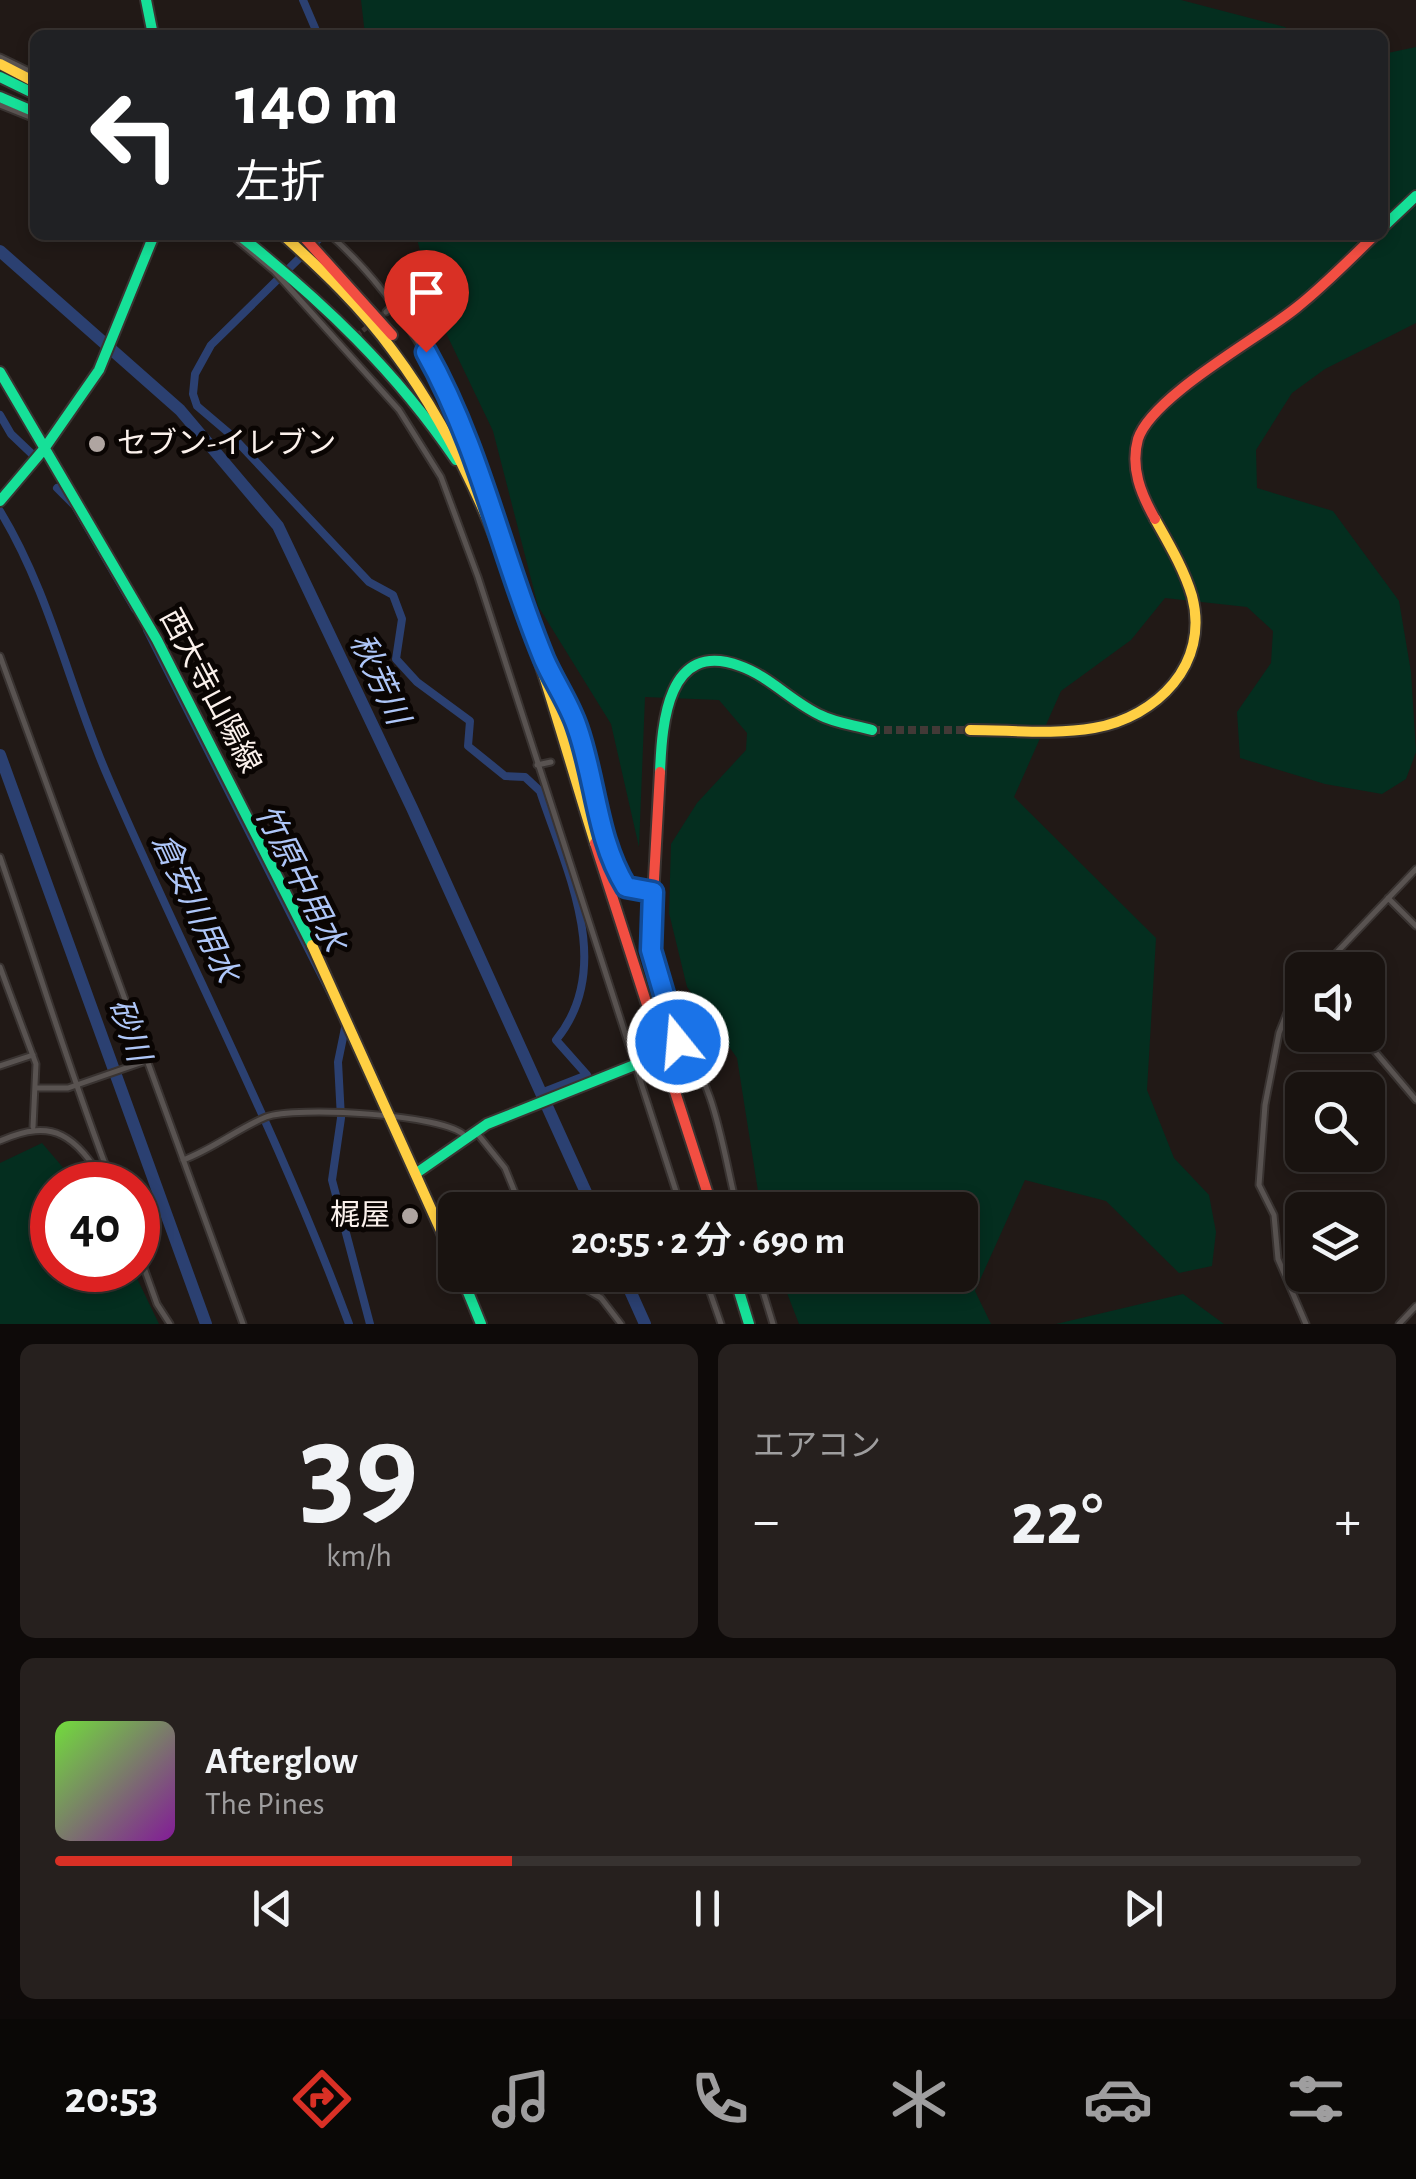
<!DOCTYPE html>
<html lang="ja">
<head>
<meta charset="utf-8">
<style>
  body { margin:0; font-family:"Alegreya Sans","Noto Sans JP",sans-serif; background:#26201e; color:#f1f3f6; height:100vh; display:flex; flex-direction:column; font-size:38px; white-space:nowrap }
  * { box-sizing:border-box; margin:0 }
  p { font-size:32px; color:#9f9e9f }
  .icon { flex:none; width:55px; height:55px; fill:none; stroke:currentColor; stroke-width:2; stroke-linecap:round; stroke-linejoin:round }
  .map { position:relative; height:1324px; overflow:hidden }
  .drawer { display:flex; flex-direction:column; gap:20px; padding:20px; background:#0e0a09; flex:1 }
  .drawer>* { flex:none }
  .top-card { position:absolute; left:30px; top:30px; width:1358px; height:210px; border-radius:15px; box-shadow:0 5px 15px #0003,0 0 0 2px #373230; background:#202124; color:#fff; overflow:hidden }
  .controls { position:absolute; left:1285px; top:952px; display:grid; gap:20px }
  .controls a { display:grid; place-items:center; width:100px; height:100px; border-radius:15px; background:#191310; box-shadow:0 5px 15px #0003,0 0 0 2px #373230; font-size:50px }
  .speed { position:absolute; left:30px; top:1162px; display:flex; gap:20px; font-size:50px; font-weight:700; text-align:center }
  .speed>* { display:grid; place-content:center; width:130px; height:130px; border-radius:50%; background:#191310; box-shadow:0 5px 15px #0003,0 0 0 2px #373230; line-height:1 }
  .speed .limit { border:15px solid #d22; background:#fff; color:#111 }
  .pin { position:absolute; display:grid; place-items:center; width:85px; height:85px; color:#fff; margin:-102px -42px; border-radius:50% 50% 50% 0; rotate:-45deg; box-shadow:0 0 10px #0007 }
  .pin .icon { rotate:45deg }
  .me { position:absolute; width:110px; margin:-55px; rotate:343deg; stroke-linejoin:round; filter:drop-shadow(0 0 8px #0008) }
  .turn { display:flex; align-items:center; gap:35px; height:210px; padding:0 40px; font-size:45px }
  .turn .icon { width:130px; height:130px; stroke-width:2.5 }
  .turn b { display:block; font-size:70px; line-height:85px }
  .big { font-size:75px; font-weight:600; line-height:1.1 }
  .drawer .widget { flex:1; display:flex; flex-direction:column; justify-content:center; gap:15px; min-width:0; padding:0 35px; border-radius:15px; background:#26201e }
  .drawer .dial { align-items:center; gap:0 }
  .dial b { font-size:130px; line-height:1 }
  .song { display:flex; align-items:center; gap:30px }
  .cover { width:120px; height:120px; border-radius:15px; background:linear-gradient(135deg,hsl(100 70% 55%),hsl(290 70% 35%)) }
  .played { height:10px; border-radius:5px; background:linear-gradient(90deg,#d93025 35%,#373230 35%) }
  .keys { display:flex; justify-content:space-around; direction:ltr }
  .heat { display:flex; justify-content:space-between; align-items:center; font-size:55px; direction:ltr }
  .drawer .tiles { flex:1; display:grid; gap:20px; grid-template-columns:1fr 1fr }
  .widget:last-child { grid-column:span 2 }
  .trip { position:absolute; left:438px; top:1192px; width:540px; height:100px; border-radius:15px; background:#191310; box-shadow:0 5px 15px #0003,0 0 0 2px #373230; font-weight:600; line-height:100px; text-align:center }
  .tabs { display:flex; height:160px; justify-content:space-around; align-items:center; background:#0a0806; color:#9f9e9f }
  .tabs .icon { width:70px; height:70px }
  .tabs .active { color:#d93025 }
  .tabs b { font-size:45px; color:#f1f3f6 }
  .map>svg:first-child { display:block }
</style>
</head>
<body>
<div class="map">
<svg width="1416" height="1324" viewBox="0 0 1416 1324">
  <rect width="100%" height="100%" fill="#211916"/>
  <path fill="#042e1f" d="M 361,0 L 1181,0 L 1285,27 L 1295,35 L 365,35 Z
    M 1416,47 L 1416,323 L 1325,369 L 1292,393 L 1256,450 L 1257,488 L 1333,511 L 1399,601 L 1411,672 L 1416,752 L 1406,779 L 1382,794 L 1325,784 L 1240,758 L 1237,712 L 1271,663 L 1273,631 L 1247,607 L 1165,598 L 1131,640 L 1061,691 L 1014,797 L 1156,938 L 1147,1090 L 1174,1158 L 1209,1195 L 1216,1232 L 1212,1266 L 1179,1273 L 1106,1201 L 1025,1180 L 975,1291 L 991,1324 L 799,1324 L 780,1275 L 960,1275 L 960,1210 L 761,1210 L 737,1058 L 687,987 L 669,913 L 671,844 L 697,803 L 746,750 L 747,733 L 719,700 L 645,697 L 639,847 L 611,724 L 538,606 L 493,431 L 435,310 L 416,235 L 1382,235 L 1383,54 Z
    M 42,1143 L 78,1185 L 52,1185 L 52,1270 L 133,1270 L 159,1324 L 0,1324 L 0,1163 Z
    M 1183,1294 L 1224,1324 L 1056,1324 Z"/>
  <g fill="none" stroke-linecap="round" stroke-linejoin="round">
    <path stroke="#2b4071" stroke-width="8" d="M 303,0 L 318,35
      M 323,235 L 211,345 L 195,374 L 193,394 L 197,406 L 230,434 L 369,582 L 393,595 L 402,619 L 396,659 L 417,682 L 470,721 L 468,746 L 505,776 L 525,777 L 540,791 C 566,870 616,967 556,1040 L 587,1075 L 541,1093
      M 0,415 L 11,434 L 32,454
      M 57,488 L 75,506 L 135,609
      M 0,511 C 50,593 70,690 108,777 C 187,960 280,1137 349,1324
      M 147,630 L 335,1002
      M 346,1023 L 338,1062 L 341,1118 L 332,1180 L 370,1324"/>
    <path stroke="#2b4071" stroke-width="12" d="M 0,251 L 180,410 L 278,526 L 412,808 L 594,1210
      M 0,755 L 206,1324
      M 623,1275 L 645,1324"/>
    <path stroke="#423936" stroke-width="5" stroke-dasharray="5 2.5" stroke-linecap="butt" d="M 351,340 L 386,312"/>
    <path stroke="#423936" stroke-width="8" stroke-dasharray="8 4" stroke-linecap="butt" d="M 872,730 L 970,730"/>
    <g stroke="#393331" stroke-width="9">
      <path id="street" d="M 0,57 L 35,74
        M 0,105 L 35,119
        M 231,235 L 274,271 L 399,410 L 441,477 L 478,577 L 682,1210
        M 330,235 C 461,351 480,507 544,659 C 554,683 569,703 577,728 C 596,781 596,838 626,887 L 653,892
        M 386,312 L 394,305
        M 0,656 L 243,1324
        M 574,756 L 585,751
        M 537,765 L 551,762
        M 0,857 C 38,966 71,1077 113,1185
        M 1388,898 L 1416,926
        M 0,967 L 36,1064 L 33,1127
        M 1320,970 L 1416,869
        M 1302,988 L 1292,1000 L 1279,1033 L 1265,1105 L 1259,1185 L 1274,1215 L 1278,1259 L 1306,1324
        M 1361,1035 L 1416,1100
        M 677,1048 C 715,1066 726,1172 738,1210
        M 0,1066 L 33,1055
        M 36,1088 L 68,1088 L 146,1061
        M 476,1132 L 505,1168 L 522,1210
        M 0,1141 C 55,1117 75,1136 105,1183
        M 183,1160 C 213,1149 237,1129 266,1117 C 294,1106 447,1114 465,1136
        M 138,1251 L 157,1304 L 170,1324
        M 562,1275 L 601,1298 L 621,1324
        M 704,1275 L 721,1324
        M 758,1275 L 773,1324
        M 1399,1324 L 1416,1306"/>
    </g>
    <g stroke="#393331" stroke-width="14">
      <path id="fast" d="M 146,0 L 153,35
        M 0,77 L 35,94
        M 0,97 L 35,112
        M 1382,228 L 1416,196
        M 239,235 C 322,301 396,371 456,460
        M 0,372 L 157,640 L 312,945
        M 0,501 L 44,449 L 99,370 L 154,235
        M 660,772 C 662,724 667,639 740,666 C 769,676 792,702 820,715 C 835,723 855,725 872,730
        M 418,1172 L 487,1124 L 642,1062
        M 461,1275 L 481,1324
        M 734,1275 L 749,1324"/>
    </g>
    <g stroke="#393331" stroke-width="14">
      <path id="slow" d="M 0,64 L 35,82
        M 283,235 C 323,271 361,307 393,351 C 499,492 543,677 595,843
        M 970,730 C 1011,730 1054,735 1094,728 C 1157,717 1210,664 1192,596 C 1184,569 1169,544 1155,519
        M 312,945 L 455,1262"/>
    </g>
    <g stroke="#393331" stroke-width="14">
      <path id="jam" d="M 302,235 L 392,335
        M 1155,519 C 1141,494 1130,468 1138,439 C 1152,396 1259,338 1296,308 C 1324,286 1349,260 1375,235
        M 660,772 L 651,933 L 676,1035 L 676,1048 L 668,1052
        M 595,843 L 713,1210"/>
    </g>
    <use href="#street" stroke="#595351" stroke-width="5"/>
    <use href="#fast" stroke="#16e098" stroke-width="10"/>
    <use href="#slow" stroke="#ffcf43" stroke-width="10"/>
    <use href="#jam" stroke="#f24e42" stroke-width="10"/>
  </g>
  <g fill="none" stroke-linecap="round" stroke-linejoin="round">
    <g stroke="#114b97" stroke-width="25">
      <path id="route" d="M 426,352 C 480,448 502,558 544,659 C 554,682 569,703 577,727 C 596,781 596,838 626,887 L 653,892 L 651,950 L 678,1042"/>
    </g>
    <use href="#route" stroke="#1a73e8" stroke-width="18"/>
  </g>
  <g fill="#afa5a1" stroke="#0a0503" stroke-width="4">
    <circle cx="97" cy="444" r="10"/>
    <circle cx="410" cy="1216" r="10"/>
  </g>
  <g text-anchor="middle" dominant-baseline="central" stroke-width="10" stroke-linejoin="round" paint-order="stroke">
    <g font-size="30" fill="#fbf1ec" stroke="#0a0503" text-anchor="start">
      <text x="117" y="444">セブン-イレブン</text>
      <text x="390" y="1216" text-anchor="end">梶屋</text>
    </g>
    <g font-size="30" fill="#fbf1ec" stroke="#0a0503">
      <text transform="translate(210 691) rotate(62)">西大寺山陽線</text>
    </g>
    <g font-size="32" font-style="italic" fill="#aec6f8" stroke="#0a0503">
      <text transform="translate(379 679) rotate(65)">秋芳川</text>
      <text transform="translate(300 878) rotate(63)">竹原中用水</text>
      <text transform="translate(195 908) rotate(65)">倉安川用水</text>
      <text transform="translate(129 1030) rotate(70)">砂川</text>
    </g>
  </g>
</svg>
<div class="controls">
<a><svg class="icon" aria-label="sound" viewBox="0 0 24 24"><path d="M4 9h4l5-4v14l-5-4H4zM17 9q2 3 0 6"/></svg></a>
<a><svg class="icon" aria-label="search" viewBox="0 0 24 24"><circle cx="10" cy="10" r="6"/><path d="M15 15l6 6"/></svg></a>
<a><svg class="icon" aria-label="layers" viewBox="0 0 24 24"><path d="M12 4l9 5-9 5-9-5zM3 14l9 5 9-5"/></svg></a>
</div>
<div class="speed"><div class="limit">40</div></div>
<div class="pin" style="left:426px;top:352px;background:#d93025"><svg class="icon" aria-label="arrive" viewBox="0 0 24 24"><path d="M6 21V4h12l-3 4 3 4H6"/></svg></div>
<svg class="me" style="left:678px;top:1042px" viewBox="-20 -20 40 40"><circle r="17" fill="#1a73e8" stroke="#fff" stroke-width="3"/><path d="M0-11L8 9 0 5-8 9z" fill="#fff"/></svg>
<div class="trip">20:55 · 2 分 · 690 m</div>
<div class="top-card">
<div class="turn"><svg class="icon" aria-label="left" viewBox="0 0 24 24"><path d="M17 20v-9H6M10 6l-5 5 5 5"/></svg><div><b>140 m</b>左折</div></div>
</div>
</div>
<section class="drawer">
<div class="tiles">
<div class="widget dial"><b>39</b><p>km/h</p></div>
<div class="widget"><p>エアコン</p>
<div class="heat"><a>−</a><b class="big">22°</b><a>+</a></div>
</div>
<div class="widget">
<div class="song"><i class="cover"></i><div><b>Afterglow</b><p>The Pines</p></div></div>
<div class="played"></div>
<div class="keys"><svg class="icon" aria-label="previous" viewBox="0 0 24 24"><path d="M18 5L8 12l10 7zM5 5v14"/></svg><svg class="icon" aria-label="pause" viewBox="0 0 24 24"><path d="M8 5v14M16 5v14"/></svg><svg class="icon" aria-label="next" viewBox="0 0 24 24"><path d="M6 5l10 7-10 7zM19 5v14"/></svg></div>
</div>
</div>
</section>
<nav class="tabs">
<b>20:53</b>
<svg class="icon active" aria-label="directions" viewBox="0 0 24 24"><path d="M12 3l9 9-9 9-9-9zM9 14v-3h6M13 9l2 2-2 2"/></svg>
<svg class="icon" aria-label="music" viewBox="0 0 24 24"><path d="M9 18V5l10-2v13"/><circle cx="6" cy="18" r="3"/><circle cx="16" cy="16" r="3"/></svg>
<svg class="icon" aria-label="phone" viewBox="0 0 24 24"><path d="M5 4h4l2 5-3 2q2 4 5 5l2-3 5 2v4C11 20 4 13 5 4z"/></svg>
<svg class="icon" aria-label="climate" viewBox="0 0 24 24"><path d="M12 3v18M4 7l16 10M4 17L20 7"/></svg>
<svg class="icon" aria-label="car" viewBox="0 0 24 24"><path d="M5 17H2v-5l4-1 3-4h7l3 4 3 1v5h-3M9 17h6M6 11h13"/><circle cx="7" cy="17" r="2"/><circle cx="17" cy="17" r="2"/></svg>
<svg class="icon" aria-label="filters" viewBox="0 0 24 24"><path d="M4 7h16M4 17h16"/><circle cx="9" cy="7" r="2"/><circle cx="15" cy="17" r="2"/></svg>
</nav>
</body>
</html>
